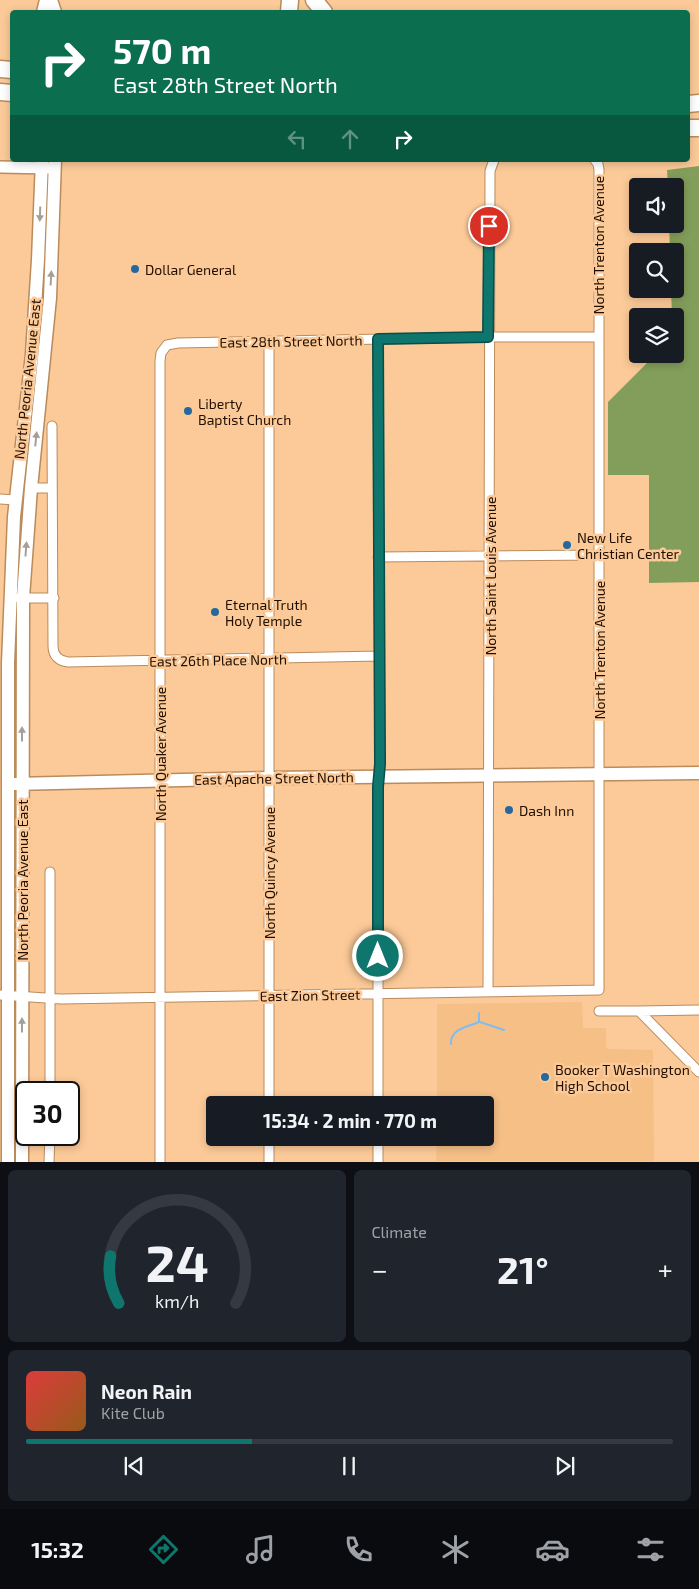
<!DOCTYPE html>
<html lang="en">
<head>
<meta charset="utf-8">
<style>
  body { margin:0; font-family:"Exo 2",sans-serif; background:#20242c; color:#f1f3f6; height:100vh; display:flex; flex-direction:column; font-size:19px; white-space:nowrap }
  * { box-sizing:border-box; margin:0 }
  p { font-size:16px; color:#9ea1a6 }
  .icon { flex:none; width:28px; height:28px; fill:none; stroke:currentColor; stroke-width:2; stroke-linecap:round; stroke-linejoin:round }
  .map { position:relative; height:1162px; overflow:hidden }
  .details { display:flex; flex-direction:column; gap:8px; padding:8px; background:#0d0f14; flex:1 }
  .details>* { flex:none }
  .top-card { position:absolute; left:10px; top:10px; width:680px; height:152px; border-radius:5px; box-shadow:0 2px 8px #0003; background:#0b6e4f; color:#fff; overflow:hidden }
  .fabs { position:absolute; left:629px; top:178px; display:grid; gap:10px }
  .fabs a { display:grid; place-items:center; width:55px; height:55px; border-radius:5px; background:#171b24; box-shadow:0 2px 8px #0003; font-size:25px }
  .speed { position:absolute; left:15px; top:1081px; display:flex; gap:10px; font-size:25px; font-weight:700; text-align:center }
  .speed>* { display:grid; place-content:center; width:65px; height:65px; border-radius:50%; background:#171b24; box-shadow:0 2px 8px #0003; line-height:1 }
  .speed .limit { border:2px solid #111; border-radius:8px; background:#fff; color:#111 }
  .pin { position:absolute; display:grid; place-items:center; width:42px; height:42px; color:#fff; margin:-21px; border:2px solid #fff; border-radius:50%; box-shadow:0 1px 5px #0007 }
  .me { position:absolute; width:55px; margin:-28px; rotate:0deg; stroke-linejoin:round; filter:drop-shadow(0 0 4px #0008) }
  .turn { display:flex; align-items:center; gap:18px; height:105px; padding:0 20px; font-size:22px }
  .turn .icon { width:65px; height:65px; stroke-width:2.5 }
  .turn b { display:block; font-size:35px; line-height:42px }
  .lanes { display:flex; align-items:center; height:48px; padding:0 20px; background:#0003; justify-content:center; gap:25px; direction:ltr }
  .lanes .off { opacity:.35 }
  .big { font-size:38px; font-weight:700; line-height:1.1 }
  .details .widget { flex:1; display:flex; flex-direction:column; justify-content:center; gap:8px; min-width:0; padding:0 18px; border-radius:8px; background:#20242c }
  .details .dial { align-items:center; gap:0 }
  .dial svg { height:130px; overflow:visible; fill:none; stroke:#363941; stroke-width:7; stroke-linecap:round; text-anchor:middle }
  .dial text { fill:#f1f3f6; stroke:none }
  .song { display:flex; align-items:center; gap:15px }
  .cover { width:60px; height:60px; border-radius:8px; background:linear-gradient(135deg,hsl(0 70% 55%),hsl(30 70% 35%)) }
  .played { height:5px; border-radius:2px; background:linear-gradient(90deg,#0f766e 35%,#363941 35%) }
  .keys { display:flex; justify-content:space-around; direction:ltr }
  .heat { display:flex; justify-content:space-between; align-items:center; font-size:28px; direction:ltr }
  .details .tiles { flex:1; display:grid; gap:8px; grid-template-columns:1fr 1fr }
  .widget:last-child { grid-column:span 2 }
  .trip { position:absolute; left:206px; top:1096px; width:288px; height:50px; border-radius:5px; background:#171b24; box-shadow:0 2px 8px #0003; font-weight:700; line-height:50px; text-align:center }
  .tabs { display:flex; height:80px; justify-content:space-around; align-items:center; background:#090b0e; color:#9ea1a6 }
  .tabs .icon { width:35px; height:35px }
  .tabs .current { color:#0f766e }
  .tabs b { font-size:22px; color:#f1f3f6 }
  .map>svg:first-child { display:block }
</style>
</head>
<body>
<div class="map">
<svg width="699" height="1162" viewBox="0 0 699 1162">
  <rect width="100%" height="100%" fill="#fcca98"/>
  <path fill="#f5bf86" d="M 582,1002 L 583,1028 L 606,1028 L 606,1047 L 609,1049 L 653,1050 L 654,1161 L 436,1161 L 437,1138 L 485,1138 L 485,1105 L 437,1105 L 437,1004 Z"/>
  <path fill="#839e5a" d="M 699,166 L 699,582 L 649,583 L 649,475 L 608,475 L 608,402 L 656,354 L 675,354 L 675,316 L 672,316 L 671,289 L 675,289 L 675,251 L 670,251 L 669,224 L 675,224 L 675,186 L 668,186 L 667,170 Z"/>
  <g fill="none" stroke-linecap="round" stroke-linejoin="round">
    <path stroke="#80bcf1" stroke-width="2" d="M 480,1022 L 504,1030
      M 451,1044 C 450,1029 467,1027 479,1022 L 479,1013"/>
    <g stroke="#ba8b5b" stroke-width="11">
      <path id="minor" d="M 378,339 L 380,764 L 378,787 L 378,1105
        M 269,341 L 269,1105
        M 52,426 L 53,646 C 53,656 59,661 68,662 L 379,656
        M 31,488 L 52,488
        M 0,499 L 15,500
        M 378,557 L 598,555
        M 19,598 L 54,598
        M 50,872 L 50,1092
        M 488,992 C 491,719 488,445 490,171 L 494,160
        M 0,995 L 61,999 L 599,990 L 599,170 L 598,164 L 595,160
        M 599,1011 L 639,1011 L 699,1072
        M 639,1011 L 699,1010
        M 269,1138 L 269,1162
        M 378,1138 L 378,1162
        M 49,1162 L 50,1135
        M 160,1162 L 160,361 L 161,353 L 167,345 L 178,343 L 488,337 L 598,337"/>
    </g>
    <g stroke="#ba8b5b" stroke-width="14">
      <path id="tertiary" d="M 0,167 L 51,168"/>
    </g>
    <g stroke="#ba8b5b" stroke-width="15">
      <path id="secondary" d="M 51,0 L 55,12
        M 43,12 L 46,0
        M 14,784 L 270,778 L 699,773
        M 8,1162 L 8,663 L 14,517 L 32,354 L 38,260 L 42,160
        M 22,1162 L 23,598 L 31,488 L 50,298 L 55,160"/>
    </g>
    <g stroke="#ba8b5b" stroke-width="19">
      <path id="motorway" d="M 314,0 L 324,12
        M 289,12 L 290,0
        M 0,69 L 12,70
        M 0,92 L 12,93
        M 688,104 L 699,103
        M 688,128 L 699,128"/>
    </g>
    <use href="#minor" stroke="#fff" stroke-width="9"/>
    <use href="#tertiary" stroke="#fff" stroke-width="11"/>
    <use href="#secondary" stroke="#fff" stroke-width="12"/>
    <use href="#motorway" stroke="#fff" stroke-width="16"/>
  </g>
  <defs><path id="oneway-solid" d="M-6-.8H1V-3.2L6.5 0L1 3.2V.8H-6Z" transform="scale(1.25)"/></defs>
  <g fill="#a69f99">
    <use href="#oneway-solid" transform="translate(40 214) rotate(92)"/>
    <use href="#oneway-solid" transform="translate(51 278) rotate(-87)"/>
    <use href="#oneway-solid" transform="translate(36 439) rotate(-84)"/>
    <use href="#oneway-solid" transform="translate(26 549) rotate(-86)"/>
    <use href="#oneway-solid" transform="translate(22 734) rotate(-90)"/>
    <use href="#oneway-solid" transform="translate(22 1025) rotate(-90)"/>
  </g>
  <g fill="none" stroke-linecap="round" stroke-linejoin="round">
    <g stroke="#0a4d48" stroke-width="12">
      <path id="route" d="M 378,956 L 378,787 L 380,764 L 378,339 L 488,337 L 489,226"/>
    </g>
    <use href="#route" stroke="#0f766e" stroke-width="9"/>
  </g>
  <g fill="#26689e" stroke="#fcca98" stroke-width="2">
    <circle cx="135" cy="269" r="5"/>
    <circle cx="188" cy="411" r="5"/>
    <circle cx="567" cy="545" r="5"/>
    <circle cx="215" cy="612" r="5"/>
    <circle cx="509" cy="810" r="5"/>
    <circle cx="545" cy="1077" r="5"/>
  </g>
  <g text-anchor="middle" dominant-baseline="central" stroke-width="5" stroke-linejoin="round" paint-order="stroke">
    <g font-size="14" fill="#200f00" stroke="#fcca98">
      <text transform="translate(598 245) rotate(-90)">North Trenton Avenue</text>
      <text transform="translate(291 341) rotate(-1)">East 28th Street North</text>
      <text transform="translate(27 379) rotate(-84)">North Peoria Avenue East</text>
      <text transform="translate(490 576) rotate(-90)">North Saint Louis Avenue</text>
      <text transform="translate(599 650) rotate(-90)">North Trenton Avenue</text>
      <text transform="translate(218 660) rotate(-1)">East 26th Place North</text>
      <text transform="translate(160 754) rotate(-90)">North Quaker Avenue</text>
      <text transform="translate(274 778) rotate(-1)">East Apache Street North</text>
      <text transform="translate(269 873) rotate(-90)">North Quincy Avenue</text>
      <text transform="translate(22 880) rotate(-90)">North Peoria Avenue East</text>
      <text transform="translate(310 995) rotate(-1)">East Zion Street</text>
    </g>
    <g font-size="14" fill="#200f00" stroke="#fcca98" text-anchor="start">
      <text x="145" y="269">Dollar General</text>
      <text x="198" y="403">Liberty<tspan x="198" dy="16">Baptist Church</tspan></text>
      <text x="577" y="537">New Life<tspan x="577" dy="16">Christian Center</tspan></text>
      <text x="225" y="604">Eternal Truth<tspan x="225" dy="16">Holy Temple</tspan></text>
      <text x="519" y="810">Dash Inn</text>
      <text x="555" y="1069">Booker T Washington<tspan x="555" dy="16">High School</tspan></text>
    </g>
  </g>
</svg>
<div class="fabs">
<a><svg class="icon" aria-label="sound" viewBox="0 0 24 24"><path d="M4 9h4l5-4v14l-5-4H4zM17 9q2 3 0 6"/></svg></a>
<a><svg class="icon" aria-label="search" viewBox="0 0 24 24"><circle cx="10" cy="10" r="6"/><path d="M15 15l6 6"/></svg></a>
<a><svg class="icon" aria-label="layers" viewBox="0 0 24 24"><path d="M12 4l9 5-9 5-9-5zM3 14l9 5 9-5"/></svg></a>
</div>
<div class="speed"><div class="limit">30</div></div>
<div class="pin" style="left:489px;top:226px;background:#d93025"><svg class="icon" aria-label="arrive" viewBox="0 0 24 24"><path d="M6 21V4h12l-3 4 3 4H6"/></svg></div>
<svg class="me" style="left:378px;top:956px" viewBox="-20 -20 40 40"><circle r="17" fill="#0f766e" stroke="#fff" stroke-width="3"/><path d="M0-11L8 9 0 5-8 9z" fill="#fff"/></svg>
<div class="trip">15:34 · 2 min · 770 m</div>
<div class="top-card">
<div class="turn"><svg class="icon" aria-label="right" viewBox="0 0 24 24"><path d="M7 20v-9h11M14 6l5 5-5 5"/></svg><div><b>570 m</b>East 28th Street North</div></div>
<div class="lanes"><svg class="icon off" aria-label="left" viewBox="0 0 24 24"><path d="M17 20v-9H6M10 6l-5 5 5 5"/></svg><svg class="icon off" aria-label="ahead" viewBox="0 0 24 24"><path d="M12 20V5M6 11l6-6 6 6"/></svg><svg class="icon" aria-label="right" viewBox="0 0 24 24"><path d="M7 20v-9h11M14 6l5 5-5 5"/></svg></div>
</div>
</div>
<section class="details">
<div class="tiles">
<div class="widget dial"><svg viewBox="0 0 100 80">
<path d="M14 69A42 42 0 1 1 86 69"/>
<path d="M14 69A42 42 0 0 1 9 40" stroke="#0f766e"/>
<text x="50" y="56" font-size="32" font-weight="700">24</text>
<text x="50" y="72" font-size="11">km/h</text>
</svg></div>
<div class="widget"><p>Climate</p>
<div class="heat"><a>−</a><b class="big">21°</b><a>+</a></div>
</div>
<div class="widget">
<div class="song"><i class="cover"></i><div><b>Neon Rain</b><p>Kite Club</p></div></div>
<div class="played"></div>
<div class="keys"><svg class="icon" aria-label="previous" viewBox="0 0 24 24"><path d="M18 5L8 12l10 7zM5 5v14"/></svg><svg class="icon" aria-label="pause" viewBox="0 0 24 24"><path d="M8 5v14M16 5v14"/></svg><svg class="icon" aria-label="next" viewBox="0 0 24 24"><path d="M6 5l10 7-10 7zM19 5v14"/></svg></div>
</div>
</div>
</section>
<nav class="tabs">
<b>15:32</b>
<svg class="icon current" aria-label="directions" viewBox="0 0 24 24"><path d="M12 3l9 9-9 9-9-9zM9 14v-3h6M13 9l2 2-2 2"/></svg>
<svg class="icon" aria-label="music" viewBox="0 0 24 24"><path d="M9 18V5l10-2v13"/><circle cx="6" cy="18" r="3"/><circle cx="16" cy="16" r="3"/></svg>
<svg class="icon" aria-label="phone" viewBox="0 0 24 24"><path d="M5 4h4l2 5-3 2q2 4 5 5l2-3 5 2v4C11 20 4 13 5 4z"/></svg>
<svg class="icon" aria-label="climate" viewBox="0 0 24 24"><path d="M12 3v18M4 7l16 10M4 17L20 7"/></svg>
<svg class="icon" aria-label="car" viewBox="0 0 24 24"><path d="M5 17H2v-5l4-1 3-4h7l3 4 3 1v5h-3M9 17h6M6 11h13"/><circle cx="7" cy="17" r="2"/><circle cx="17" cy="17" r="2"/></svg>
<svg class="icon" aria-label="filters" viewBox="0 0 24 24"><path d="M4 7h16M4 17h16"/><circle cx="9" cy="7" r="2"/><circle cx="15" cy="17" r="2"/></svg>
</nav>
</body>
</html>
